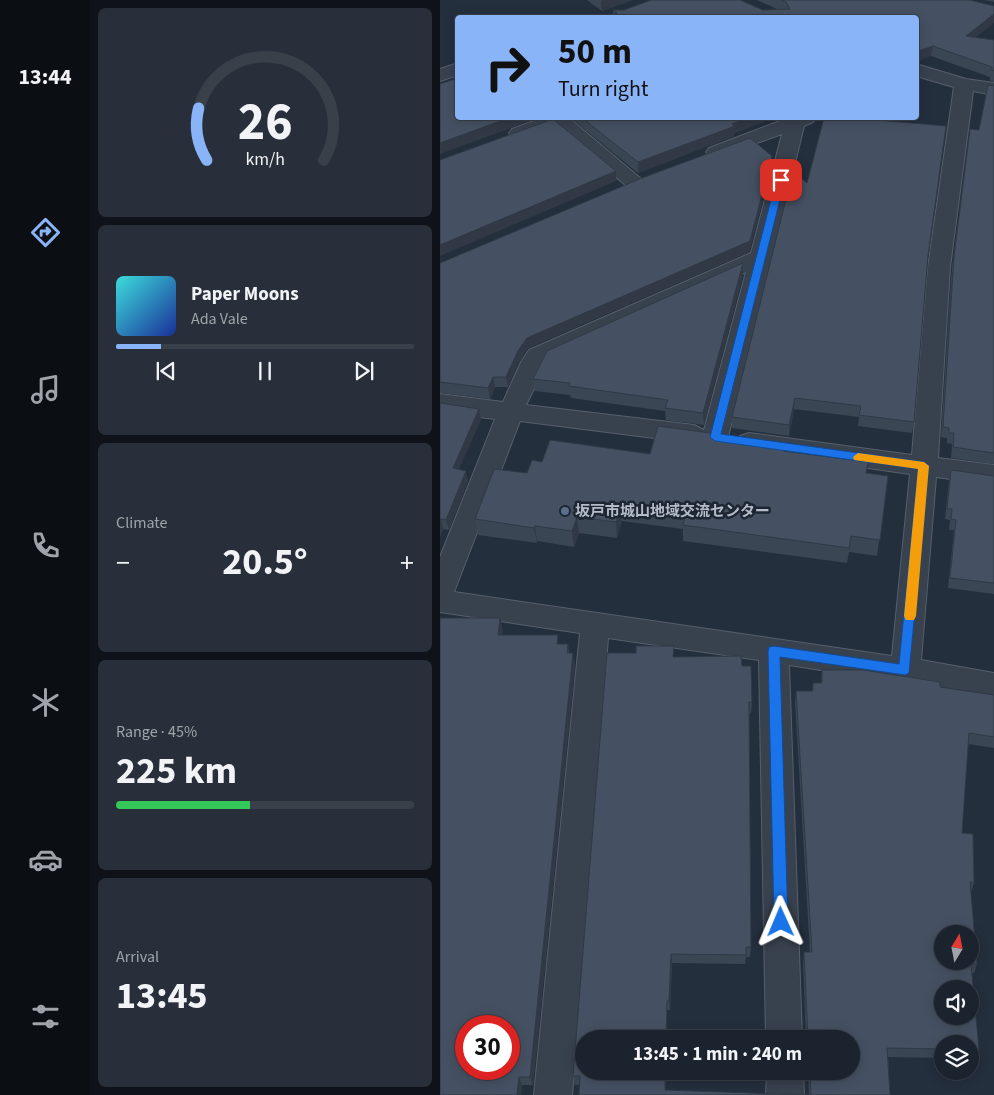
<!DOCTYPE html>
<html lang="en">
<head>
<meta charset="utf-8">
<style>
  body { margin:0; font-family:"Source Sans 3","Noto Sans JP",sans-serif; background:#282f3a; color:#f1f3f6; height:100vh; display:flex; flex-direction:column; font-size:19px; white-space:nowrap }
  * { box-sizing:border-box; margin:0 }
  p { font-size:16px; color:#a0a4aa }
  .icon { flex:none; width:28px; height:28px; fill:none; stroke:currentColor; stroke-width:2; stroke-linecap:round; stroke-linejoin:round }
  .map { position:relative; flex:1; overflow:hidden }
  .side { display:flex; flex-direction:column; gap:8px; padding:8px; background:#0f1319; width:350px }
  .side>* { flex:none }
  .hud { position:absolute; left:15px; top:15px; width:464px; height:105px; border-radius:5px; box-shadow:0 2px 12px #0003,0 0 0 1px #39404a; background:#8ab4f8; color:#111; overflow:hidden }
  .needle { width:32px; rotate:10deg }
  .fabs { position:absolute; left:494px; top:925px; display:grid; gap:10px }
  .fabs a { display:grid; place-items:center; width:45px; height:45px; border-radius:50%; background:#1b232e; box-shadow:0 2px 12px #0003,0 0 0 1px #39404a; font-size:25px }
  .speed { position:absolute; left:15px; top:1015px; display:flex; gap:10px; font-size:25px; font-weight:700; text-align:center }
  .speed>* { display:grid; place-content:center; width:65px; height:65px; border-radius:50%; background:#1b232e; box-shadow:0 2px 12px #0003,0 0 0 1px #39404a; line-height:1 }
  .speed .limit { border:8px solid #d22; background:#fff; color:#111 }
  .pin { position:absolute; display:grid; place-items:center; width:42px; height:42px; color:#fff; margin:-21px; border-radius:10px; box-shadow:0 2px 8px #0006 }
  .me { position:absolute; width:55px; margin:-28px; rotate:359deg; stroke-linejoin:round; filter:drop-shadow(0 0 4px #0008) }
  .turn { display:flex; align-items:center; gap:18px; height:105px; padding:0 20px; font-size:22px }
  .turn .icon { width:65px; height:65px; stroke-width:2.5 }
  .turn b { display:block; font-size:35px; line-height:42px }
  .big { font-size:38px; font-weight:700; line-height:1.1 }
  .side .widget { flex:1; display:flex; flex-direction:column; justify-content:center; gap:8px; min-width:0; padding:0 18px; border-radius:8px; background:#282f3a }
  .side .dial { align-items:center; gap:0 }
  .dial svg { height:130px; overflow:visible; fill:none; stroke:#39404a; stroke-width:7; stroke-linecap:round; text-anchor:middle }
  .dial text { fill:#f1f3f6; stroke:none }
  .song { display:flex; align-items:center; gap:15px }
  .cover { width:60px; height:60px; border-radius:8px; background:linear-gradient(135deg,hsl(180 70% 55%),hsl(230 70% 35%)) }
  .played { height:5px; border-radius:2px; background:linear-gradient(90deg,#8ab4f8 15%,#39404a 15%) }
  .keys { display:flex; justify-content:space-around; direction:ltr }
  .heat { display:flex; justify-content:space-between; align-items:center; font-size:28px; direction:ltr }
  .charge { height:8px; border-radius:4px; background:linear-gradient(90deg,#34c759 45%,#39404a 0) }
  .trip { position:absolute; left:135px; top:1030px; width:285px; height:50px; border-radius:25px; background:#1b232e; box-shadow:0 2px 12px #0003,0 0 0 1px #39404a; font-weight:700; line-height:50px; text-align:center }
  main { display:flex; flex:1; min-height:0 }
  .menu { display:flex; flex-direction:column; width:90px; justify-content:space-around; align-items:center; background:#0b0e12; color:#a0a4aa }
  .menu .icon { width:35px; height:35px }
  .menu .current { color:#8ab4f8 }
  .menu b { font-size:22px; color:#f1f3f6 }
  .map>svg:first-child { display:block }
</style>
</head>
<body>
<main>
<nav class="menu">
<b>13:44</b>
<svg class="icon current" aria-label="directions" viewBox="0 0 24 24"><path d="M12 3l9 9-9 9-9-9zM9 14v-3h6M13 9l2 2-2 2"/></svg>
<svg class="icon" aria-label="music" viewBox="0 0 24 24"><path d="M9 18V5l10-2v13"/><circle cx="6" cy="18" r="3"/><circle cx="16" cy="16" r="3"/></svg>
<svg class="icon" aria-label="phone" viewBox="0 0 24 24"><path d="M5 4h4l2 5-3 2q2 4 5 5l2-3 5 2v4C11 20 4 13 5 4z"/></svg>
<svg class="icon" aria-label="climate" viewBox="0 0 24 24"><path d="M12 3v18M4 7l16 10M4 17L20 7"/></svg>
<svg class="icon" aria-label="car" viewBox="0 0 24 24"><path d="M5 17H2v-5l4-1 3-4h7l3 4 3 1v5h-3M9 17h6M6 11h13"/><circle cx="7" cy="17" r="2"/><circle cx="17" cy="17" r="2"/></svg>
<svg class="icon" aria-label="filters" viewBox="0 0 24 24"><path d="M4 7h16M4 17h16"/><circle cx="9" cy="7" r="2"/><circle cx="15" cy="17" r="2"/></svg>
</nav>
<section class="side">
<div class="widget dial"><svg viewBox="0 0 100 80">
<path d="M14 69A42 42 0 1 1 86 69"/>
<path d="M14 69A42 42 0 0 1 9 37" stroke="#8ab4f8"/>
<text x="50" y="56" font-size="32" font-weight="700">26</text>
<text x="50" y="72" font-size="11">km/h</text>
</svg></div>
<div class="widget">
<div class="song"><i class="cover"></i><div><b>Paper Moons</b><p>Ada Vale</p></div></div>
<div class="played"></div>
<div class="keys"><svg class="icon" aria-label="previous" viewBox="0 0 24 24"><path d="M18 5L8 12l10 7zM5 5v14"/></svg><svg class="icon" aria-label="pause" viewBox="0 0 24 24"><path d="M8 5v14M16 5v14"/></svg><svg class="icon" aria-label="next" viewBox="0 0 24 24"><path d="M6 5l10 7-10 7zM19 5v14"/></svg></div>
</div>
<div class="widget"><p>Climate</p>
<div class="heat"><a>−</a><b class="big">20.5°</b><a>+</a></div>
</div>
<div class="widget"><p>Range · 45%</p><b class="big">225 km</b><div class="charge"></div></div>
<div class="widget"><p>Arrival</p><b class="big">13:45</b></div>
</section>
<div class="map">
<svg width="554" height="1095" viewBox="0 0 554 1095">
  <rect width="100%" height="100%" fill="#242f3e"/>
  <g fill="none" stroke-linecap="round" stroke-linejoin="round">
    <g stroke="#565f6c" stroke-width="2">
      <path id="minor" d="M 18,63 L 18,75 L 0,81 L 0,69 Z
        M 476,64 L 526,79 L 554,83 L 554,95 L 533,91 L 510,267 L 498,458 L 554,465 L 554,485 L 496,477 L 481,660 L 554,673 L 554,697 L 349,665 L 362,1039 L 326,1039 L 319,660 L 168,638 L 132,1095 L 94,1095 L 140,633 L 0,612 L 0,557 L 55,419 L 0,412 L 0,394 L 63,402 L 81,362 L 89,350 L 311,253 L 342,134 L 276,158 L 269,156 L 266,152 L 269,148 L 348,118 L 376,118 L 373,122 L 364,126 L 288,437 L 284,443 L 275,446 L 266,443 L 264,439 L 254,443 L 80,421 L 14,592 L 452,656 L 470,474 L 309,451 L 300,448 L 296,442 L 300,436 L 309,433 L 472,455 L 488,267 L 514,87 L 476,76 ZM 306,272 L 264,430 L 254,425 L 86,405 L 107,362 Z
        M 102,118 L 129,118 L 206,183 L 202,187 L 195,189 L 188,187 L 114,127 L 79,139 L 72,137 L 69,133 L 72,129 Z
        M 327,1071 L 363,1071 L 364,1095 L 326,1095 Z"/>
    </g>
    <use href="#minor" fill="#38414e" fill-rule="evenodd"/>
  </g>
  <path fill="#3b4654" d="M 147,0 L 193,0 L 162,11 Z
    M 317,0 L 530,0 L 536,38 L 554,40 L 554,82 L 550,80 L 550,77 L 491,56 L 173,14 L 173,10 L 339,10 Z
    M 544,0 L 554,0 L 554,2 Z
    M 554,86 L 554,464 L 511,458 L 512,444 L 507,443 L 507,438 L 501,437 L 512,267 L 529,140 L 530,129 L 539,130 Z
    M 131,118 L 333,118 L 294,133 L 294,136 L 198,173 Z
    M 425,119 L 488,256 L 474,422 L 472,433 L 418,426 L 419,417 L 354,409 L 349,436 L 292,428 L 292,417 L 367,183 Z
    M 332,166 L 309,252 L 88,348 L 79,361 L 68,387 L 55,387 L 50,399 L 0,393 L 0,263 Z
    M 303,263 L 303,275 L 264,425 L 226,420 L 225,411 L 131,398 L 130,395 L 95,391 L 93,379 Z
    M 0,403 L 41,419 L 19,469 L 28,481 L 9,530 L 3,529 L 0,537 Z
    M 344,452 L 427,473 L 448,476 L 437,556 L 409,552 L 407,563 L 243,541 L 243,529 L 182,521 L 177,538 L 139,533 L 134,547 L 97,541 L 97,543 L 38,535 L 35,519 L 87,473 L 102,462 L 210,454 Z
    M 511,470 L 554,476 L 554,594 L 508,588 L 514,530 L 509,530 L 510,520 L 505,519 L 509,481 Z
    M 0,618 L 63,630 L 62,635 L 119,644 L 128,644 L 129,653 L 135,664 L 93,1085 L 82,1085 L 81,1095 Z
    M 234,657 L 302,666 L 312,702 L 311,713 L 309,714 L 311,947 L 310,957 L 306,957 L 305,964 L 232,963 L 230,1010 L 227,1010 L 226,1091 L 369,1095 L 368,1071 L 411,1071 L 411,1039 L 366,1039 L 363,962 L 364,952 L 370,952 L 355,702 L 356,691 L 372,691 L 373,683 L 381,683 L 382,670 L 554,695 L 554,748 L 528,744 L 522,833 L 534,883 L 531,892 L 537,964 L 534,973 L 532,973 L 539,1050 L 536,1059 L 530,1059 L 530,1044 L 502,1044 L 502,1058 L 448,1057 L 450,1095 L 139,1095 L 139,1085 L 135,1085 L 133,1076 Z"/>
  <path fill="#303945" d="M 164,0 L 193,0 L 162,11 L 161,1 Z
    M 554,14 L 554,23 L 525,46 L 526,36 Z
    M 493,46 L 491,56 L 476,62 L 476,52 Z
    M 69,118 L 98,118 L 0,154 L 0,143 Z
    M 308,118 L 333,118 L 294,133 L 294,136 L 198,173 L 198,162 Z
    M 332,156 L 332,166 L 309,252 L 88,348 L 79,361 L 68,387 L 66,377 L 78,351 L 87,338 Z
    M 176,171 L 176,181 L 0,256 L 0,245 Z
    M 303,263 L 303,275 L 264,425 L 263,413 Z
    M 53,377 L 55,387 L 50,399 L 48,388 Z
    M 355,398 L 354,409 L 349,436 L 349,425 Z
    M 39,409 L 41,419 L 15,478 L 13,468 Z
    M 26,471 L 28,481 L 9,530 L 6,520 Z
    M 181,505 L 182,521 L 177,538 L 176,522 Z
    M 137,517 L 139,533 L 134,547 L 132,531 Z
    M 1,519 L 3,529 L 0,537 L 0,520 Z
    M 95,526 L 97,541 L 97,543 L 94,528 Z
    M 60,618 L 63,630 L 60,646 L 58,635 Z
    M 133,653 L 135,664 L 93,1085 L 90,1077 Z
    M 231,954 L 232,963 L 230,1010 L 229,1001 Z
    M 227,1001 L 227,1039 L 226,1039 Z
    M 225,1071 L 226,1071 L 226,1095 L 225,1090 Z
    M 79,1077 L 82,1085 L 81,1095 L 77,1095 Z"/>
  <path fill="#455162" stroke="#303945" fill-rule="evenodd" d="M 211,0 L 300,0 L 323,10 L 350,9 L 346,2 L 341,0 L 530,0 L 554,6 L 554,14 L 526,36 L 554,40 L 554,71 L 552,70 L 552,67 L 493,46 L 476,52 L 476,18 L 163,18 L 177,13 L 173,10 L 184,10 Z
    M 18,78 L 18,118 L 69,118 L 0,143 L 0,84 Z
    M 548,85 L 554,86 L 554,453 L 513,447 L 514,433 L 509,433 L 509,428 L 503,427 L 514,257 L 530,129 L 539,130 Z
    M 142,118 L 308,118 L 292,124 L 295,126 L 198,162 Z
    M 384,118 L 425,118 L 425,119 L 506,126 L 488,256 L 474,422 L 419,415 L 421,406 L 355,398 L 349,425 L 292,417 L 353,171 L 367,183 Z
    M 113,119 L 176,171 L 0,245 L 0,160 Z
    M 310,138 L 332,156 L 310,241 L 87,338 L 78,351 L 66,377 L 53,377 L 48,388 L 0,382 L 0,263 L 202,178 Z
    M 303,263 L 263,413 L 225,408 L 228,400 L 129,386 L 130,383 L 93,379 L 107,351 Z
    M 0,403 L 39,409 L 13,468 L 26,471 L 6,520 L 1,519 L 0,520 Z
    M 218,426 L 345,443 L 343,451 L 428,462 L 426,473 L 448,476 L 440,540 L 411,536 L 409,548 L 243,525 L 246,514 L 181,505 L 176,522 L 137,517 L 132,531 L 95,526 L 94,528 L 35,519 L 54,469 L 87,473 L 92,460 L 102,462 L 110,440 L 210,454 Z
    M 511,470 L 554,476 L 554,583 L 510,578 L 516,520 L 511,519 L 512,509 L 507,509 Z
    M 0,618 L 60,618 L 58,635 L 118,635 L 117,644 L 128,644 L 127,653 L 133,653 L 90,1077 L 79,1077 L 77,1095 L 0,1095 ZM 26,1026 L 69,1026 L 69,1069 L 26,1069 Z
    M 196,646 L 234,646 L 233,657 L 301,656 L 302,666 L 311,666 L 312,702 L 309,702 L 311,947 L 306,947 L 306,955 L 231,954 L 229,1001 L 227,1001 L 226,1039 L 144,1039 L 144,1071 L 225,1071 L 225,1090 L 371,1095 L 370,1071 L 411,1071 L 411,1039 L 368,1039 L 364,952 L 372,952 L 356,691 L 373,691 L 373,683 L 382,683 L 382,670 L 423,670 L 500,682 L 500,687 L 554,695 L 554,737 L 529,733 L 522,833 L 533,834 L 534,883 L 530,882 L 537,964 L 531,964 L 539,1050 L 530,1050 L 530,1044 L 502,1044 L 502,1049 L 447,1048 L 450,1095 L 139,1095 L 140,1076 L 133,1076 L 167,653 L 196,653 ZM 502,934 L 530,934 L 530,961 L 502,961 ZM 502,989 L 530,989 L 530,1016 L 502,1016 Z"/>
  <path fill="#1a73e8" stroke="#114b97" d="M 341,177 L 345,180 L 281,434 L 484,462 L 489,466 L 469,673 L 465,675 L 340,657 L 348,922 L 346,927 L 341,929 L 336,927 L 334,922 L 328,651 L 329,647 L 334,646 L 459,664 L 478,469 L 275,441 L 270,437 L 336,180 Z"/>
  <path fill="#f59e0b" d="M 418,453 L 484,462 L 489,466 L 476,616 L 474,620 L 466,620 L 464,616 L 478,469 L 414,460 L 413,457 Z"/>
  <circle fill="#5c6f8a" stroke="#1d2633" stroke-width="2" cx="125" cy="511" r="5"/>
  <g text-anchor="middle" dominant-baseline="central" stroke-width="5" stroke-linejoin="round" paint-order="stroke">
    <g font-size="15" font-weight="bold" fill="#b4bcc9" stroke="#1d2633" text-anchor="start">
      <text x="135" y="511">坂戸市城山地域交流センター</text>
    </g>
  </g>
</svg>
<div class="fabs">
<a><svg class="needle" viewBox="-14 -14 28 28"><path d="M0-13l5 13h-10z" fill="#e53935"/><path d="M0 13l5-13h-10z" fill="#a0a4aa"/></svg></a>
<a><svg class="icon" aria-label="sound" viewBox="0 0 24 24"><path d="M4 9h4l5-4v14l-5-4H4zM17 9q2 3 0 6"/></svg></a>
<a><svg class="icon" aria-label="layers" viewBox="0 0 24 24"><path d="M12 4l9 5-9 5-9-5zM3 14l9 5 9-5"/></svg></a>
</div>
<div class="speed"><div class="limit">30</div></div>
<div class="pin" style="left:341px;top:180px;background:#d93025"><svg class="icon" aria-label="arrive" viewBox="0 0 24 24"><path d="M6 21V4h12l-3 4 3 4H6"/></svg></div>
<svg class="me" style="left:341px;top:922px" viewBox="-20 -20 40 40"><path d="M0-17L14 15 0 8-14 15z" fill="#1a73e8" stroke="#fff" stroke-width="4"/></svg>
<div class="trip">13:45 · 1 min · 240 m</div>
<div class="hud">
<div class="turn"><svg class="icon" aria-label="right" viewBox="0 0 24 24"><path d="M7 20v-9h11M14 6l5 5-5 5"/></svg><div><b>50 m</b>Turn right</div></div>
</div>
</div>
</main>
</body>
</html>
